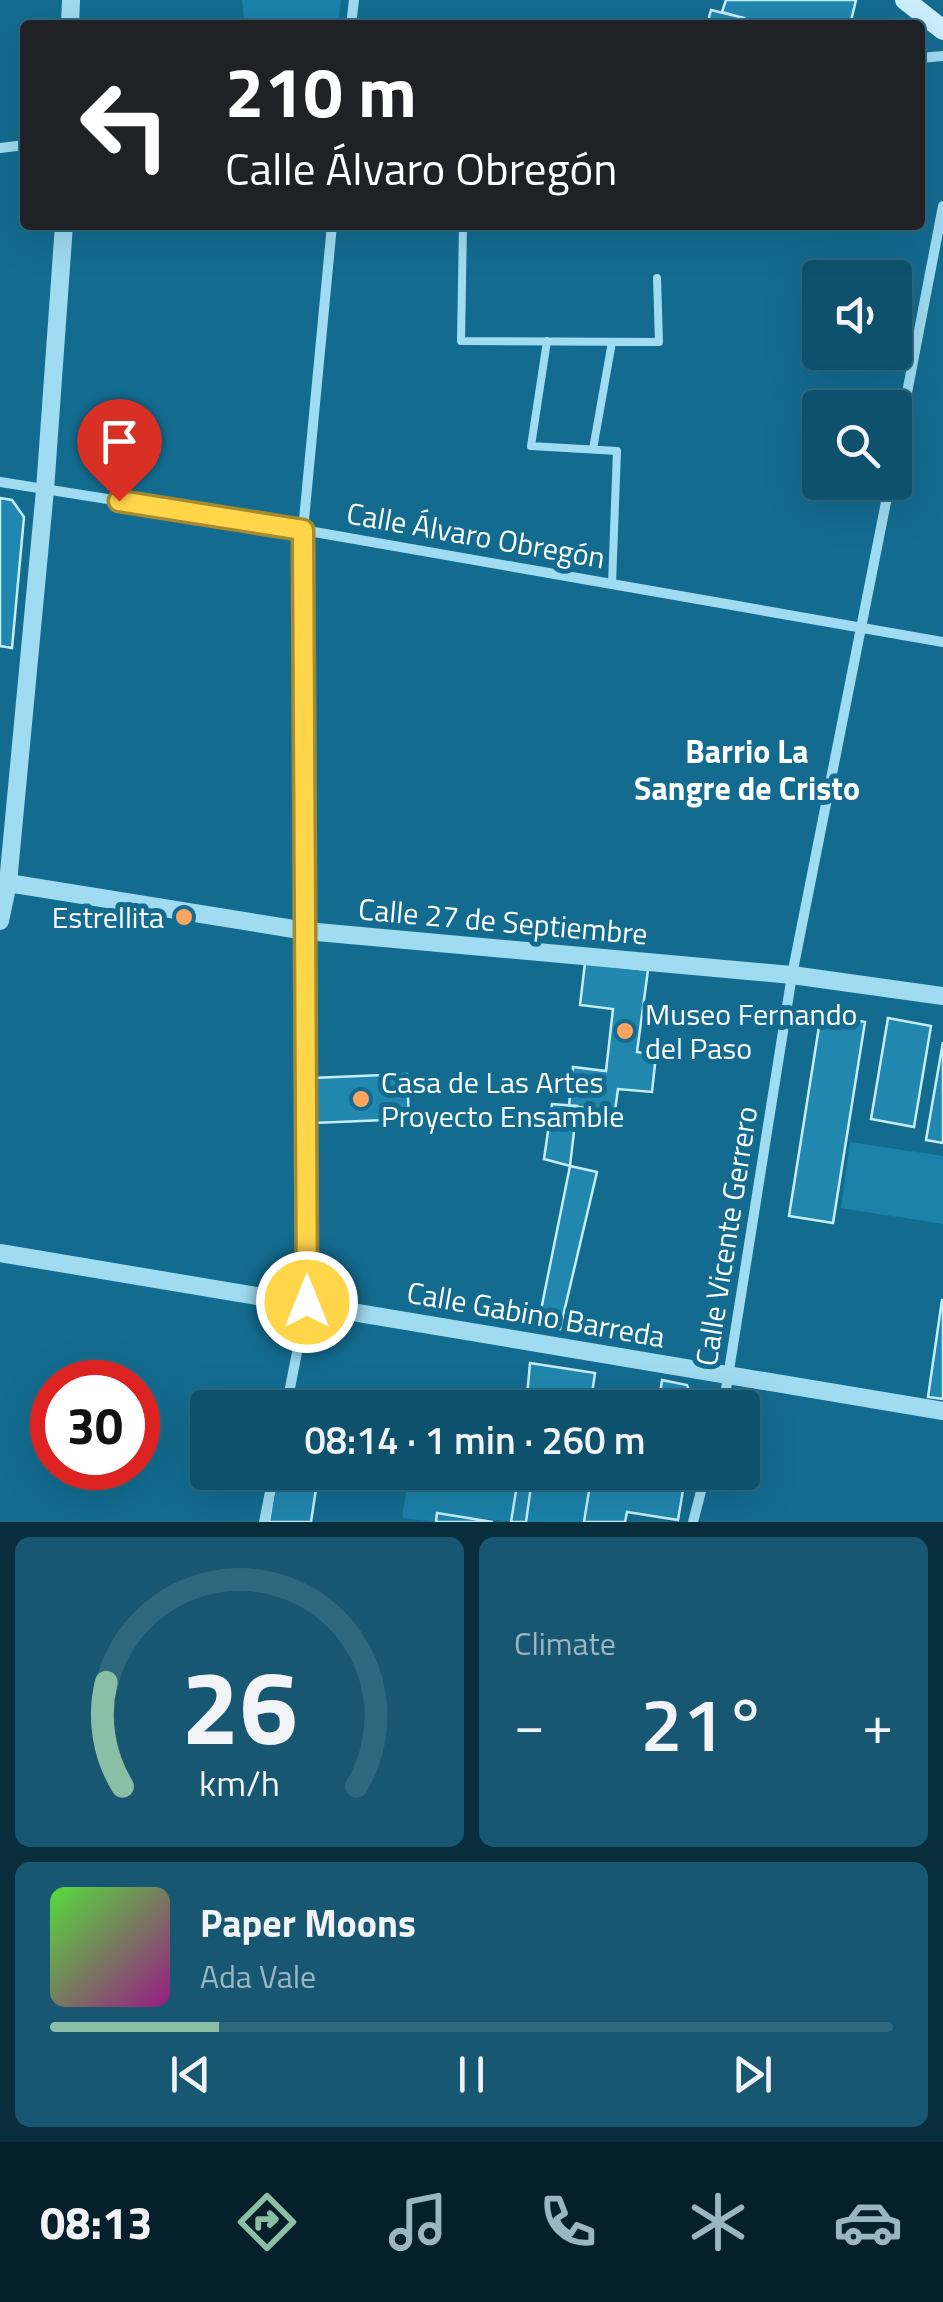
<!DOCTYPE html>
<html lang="en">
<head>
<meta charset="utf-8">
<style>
  body { margin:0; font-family:"Titillium Web",sans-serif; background:#175772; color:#f1f3f6; height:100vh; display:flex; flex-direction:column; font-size:38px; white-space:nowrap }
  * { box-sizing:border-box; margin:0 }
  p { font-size:32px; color:#9bb5c2 }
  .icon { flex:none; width:55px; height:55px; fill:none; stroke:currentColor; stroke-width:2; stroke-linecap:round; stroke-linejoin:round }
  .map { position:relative; height:1522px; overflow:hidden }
  .details { display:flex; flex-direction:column; gap:15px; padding:15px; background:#082d3b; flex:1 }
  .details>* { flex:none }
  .banner { position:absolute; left:20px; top:20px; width:905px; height:210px; border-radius:10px; box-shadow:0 10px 40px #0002,0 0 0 2px #2e687f; background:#202124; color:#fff; overflow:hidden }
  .controls { position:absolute; left:802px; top:260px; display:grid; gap:20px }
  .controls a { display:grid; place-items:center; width:110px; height:110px; border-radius:10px; background:#0e516c; box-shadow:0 10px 40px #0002,0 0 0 2px #2e687f; font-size:50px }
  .speed { position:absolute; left:30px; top:1360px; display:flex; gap:20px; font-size:50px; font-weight:700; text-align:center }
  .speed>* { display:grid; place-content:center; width:130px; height:130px; border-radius:50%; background:#0e516c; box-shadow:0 10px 40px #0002,0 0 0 2px #2e687f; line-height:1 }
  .speed .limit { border:15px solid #d22; background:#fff; color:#111 }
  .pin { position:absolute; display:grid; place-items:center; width:85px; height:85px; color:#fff; margin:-102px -42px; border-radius:50% 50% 50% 0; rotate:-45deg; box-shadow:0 0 10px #0007 }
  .pin .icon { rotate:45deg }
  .me { position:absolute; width:110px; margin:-55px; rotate:0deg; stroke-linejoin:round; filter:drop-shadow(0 0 8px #0008) }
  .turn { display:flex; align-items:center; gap:35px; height:210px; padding:0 40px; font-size:45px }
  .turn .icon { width:130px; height:130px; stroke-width:2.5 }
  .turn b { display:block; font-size:70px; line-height:85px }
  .big { font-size:75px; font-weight:600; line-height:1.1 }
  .details .card { flex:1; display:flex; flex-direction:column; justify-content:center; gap:15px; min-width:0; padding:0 35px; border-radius:15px; background:#175772 }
  .details .dial { align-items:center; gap:0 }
  .dial svg { height:260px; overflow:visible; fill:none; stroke:#2e687f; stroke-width:7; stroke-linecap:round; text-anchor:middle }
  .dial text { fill:#f1f3f6; stroke:none }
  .song { display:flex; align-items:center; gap:30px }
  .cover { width:120px; height:120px; border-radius:15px; background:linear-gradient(135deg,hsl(110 70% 55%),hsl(310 70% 35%)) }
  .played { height:10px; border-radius:5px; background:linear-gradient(90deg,#8abfa5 20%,#2e687f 20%) }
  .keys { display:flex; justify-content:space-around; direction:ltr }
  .heat { display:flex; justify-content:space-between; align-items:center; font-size:55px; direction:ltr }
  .details .tiles { flex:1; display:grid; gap:15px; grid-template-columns:1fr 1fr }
  .card:last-child { grid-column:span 2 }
  .trip { position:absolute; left:190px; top:1390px; width:570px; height:100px; border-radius:10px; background:#0e516c; box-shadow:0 10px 40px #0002,0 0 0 2px #2e687f; font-weight:600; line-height:100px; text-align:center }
  .menu { display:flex; height:160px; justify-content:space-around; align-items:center; background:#06202b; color:#9bb5c2 }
  .menu .icon { width:70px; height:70px }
  .menu .active { color:#8abfa5 }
  .menu b { font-size:45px; color:#f1f3f6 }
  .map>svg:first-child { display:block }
</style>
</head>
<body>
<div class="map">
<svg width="943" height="1522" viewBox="0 0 943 1522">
  <rect width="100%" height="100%" fill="#136c90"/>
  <path fill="#1b83aa" d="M 242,0 L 341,0 L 338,25 L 245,25 Z
    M 850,1142 L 943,1156 L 943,1224 L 841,1208 Z
    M 409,1473 L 519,1473 L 511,1522 L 438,1513 L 436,1522 L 402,1518 Z
    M 533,1473 L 592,1473 L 584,1522 L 526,1522 Z"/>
  <path fill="#2187af" stroke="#c6edfc" stroke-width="2.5" d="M 726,0 L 856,0 L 850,25 L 742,25 L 744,18 L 722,12 Z
    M 711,10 L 744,18 L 742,25 L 707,25 Z
    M 0,498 L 12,500 L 24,517 L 12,648 L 0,646 Z
    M 585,963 L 648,970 L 637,1052 L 656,1055 L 652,1092 L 618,1089 L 615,1111 L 569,1106 L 573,1067 L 606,1071 L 613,1009 L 580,1005 Z
    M 821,1014 L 865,1022 L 833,1223 L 789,1216 Z
    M 888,1018 L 931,1026 L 914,1127 L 871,1119 Z
    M 943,1042 L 943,1143 L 926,1140 Z
    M 407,1074 L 409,1119 L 314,1123 L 312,1078 Z
    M 552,1104 L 577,1106 L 570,1166 L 544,1159 Z
    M 570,1166 L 597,1172 L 560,1329 L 538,1325 Z
    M 942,1300 L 943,1300 L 943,1399 L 928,1397 Z
    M 530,1363 L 595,1373 L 590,1408 L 526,1408 Z
    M 662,1380 L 687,1385 L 696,1408 L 658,1408 Z
    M 519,1472 L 533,1472 L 526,1522 L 511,1522 Z
    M 592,1472 L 686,1472 L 678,1520 L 627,1512 L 625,1522 L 584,1522 Z
    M 275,1482 L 316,1489 L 311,1522 L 269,1522 Z
    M 437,1513 L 493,1522 L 436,1522 Z"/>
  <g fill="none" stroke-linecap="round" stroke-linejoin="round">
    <path stroke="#9fdbf1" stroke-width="8" d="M 463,225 L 461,341 L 659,342 L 657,278
      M 547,341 L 531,446 L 617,451 L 612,584
      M 593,449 L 612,342"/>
    <path stroke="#9fdbf1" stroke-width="10" d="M 351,25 L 354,0
      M 920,58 L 943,56
      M 0,148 L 25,145
      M 895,455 L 943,206
      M 0,482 L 303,530 L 943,642
      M 286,1408 L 307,1302 L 303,530 L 332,225
      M 723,1408 L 792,975 L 890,482
      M 264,1522 L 274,1472
      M 693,1522 L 706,1472"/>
    <path stroke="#9fdbf1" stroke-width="18" d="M 70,25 L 71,0
      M 8,883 L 306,931 L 792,975 L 943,996
      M 0,921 L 8,883 L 45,490 L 64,225
      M 0,1253 L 943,1411"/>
    <path stroke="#cdeefc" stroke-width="20" d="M 905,0 L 943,30"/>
  </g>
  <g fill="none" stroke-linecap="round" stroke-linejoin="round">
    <g stroke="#a68a30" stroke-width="25">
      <path id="route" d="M 119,501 L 303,530 L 307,1302"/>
    </g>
    <use href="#route" stroke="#ffd54a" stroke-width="18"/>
  </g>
  <g fill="#ffa55f" stroke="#136c90" stroke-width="4">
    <circle cx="184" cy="917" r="10"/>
    <circle cx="625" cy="1031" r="10"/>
    <circle cx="361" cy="1099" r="10"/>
  </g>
  <g text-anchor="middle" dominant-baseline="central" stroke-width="10" stroke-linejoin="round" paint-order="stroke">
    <g font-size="30" fill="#fff" stroke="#136c90">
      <text transform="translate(476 535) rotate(10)">Calle Álvaro Obregón</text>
      <text transform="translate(503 921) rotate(5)">Calle 27 de Septiembre</text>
      <text transform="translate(726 1236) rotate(-81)">Calle Vicente Gerrero</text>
      <text transform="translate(536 1314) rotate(10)">Calle Gabino Barreda</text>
    </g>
    <g font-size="30" fill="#fff" stroke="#136c90" text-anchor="start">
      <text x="164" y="917" text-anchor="end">Estrellita</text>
      <text x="645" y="1014">Museo Fernando<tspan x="645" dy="34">del Paso</tspan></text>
      <text x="381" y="1082">Casa de Las Artes<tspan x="381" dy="34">Proyecto Ensamble</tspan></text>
    </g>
    <g font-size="32" font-weight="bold" fill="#fff" stroke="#136c90">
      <text x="747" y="751">Barrio La<tspan x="747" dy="37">Sangre de Cristo</tspan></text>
    </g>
  </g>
</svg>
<div class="controls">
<a><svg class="icon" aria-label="sound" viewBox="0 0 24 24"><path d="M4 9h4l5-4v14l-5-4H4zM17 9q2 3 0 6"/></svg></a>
<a><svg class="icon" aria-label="search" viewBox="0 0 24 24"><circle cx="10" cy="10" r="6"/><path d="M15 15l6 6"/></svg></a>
</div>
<div class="speed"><div class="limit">30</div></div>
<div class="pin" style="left:119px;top:501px;background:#d93025"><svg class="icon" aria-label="arrive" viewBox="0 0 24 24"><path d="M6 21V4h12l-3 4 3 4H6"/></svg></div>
<svg class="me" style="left:307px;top:1302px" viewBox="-20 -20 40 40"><circle r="17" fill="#ffd54a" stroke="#fff" stroke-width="3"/><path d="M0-11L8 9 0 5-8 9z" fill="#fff"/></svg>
<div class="trip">08:14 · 1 min · 260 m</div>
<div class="banner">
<div class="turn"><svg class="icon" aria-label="left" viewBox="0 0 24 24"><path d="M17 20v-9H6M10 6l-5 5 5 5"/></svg><div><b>210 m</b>Calle Álvaro Obregón</div></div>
</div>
</div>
<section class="details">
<div class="tiles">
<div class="card dial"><svg viewBox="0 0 100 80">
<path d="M14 69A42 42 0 1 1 86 69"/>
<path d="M14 69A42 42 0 0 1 9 37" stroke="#8abfa5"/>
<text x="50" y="56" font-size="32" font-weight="700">26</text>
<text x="50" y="72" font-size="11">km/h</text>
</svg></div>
<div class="card"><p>Climate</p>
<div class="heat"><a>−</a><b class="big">21°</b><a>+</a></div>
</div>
<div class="card">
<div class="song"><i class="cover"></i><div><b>Paper Moons</b><p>Ada Vale</p></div></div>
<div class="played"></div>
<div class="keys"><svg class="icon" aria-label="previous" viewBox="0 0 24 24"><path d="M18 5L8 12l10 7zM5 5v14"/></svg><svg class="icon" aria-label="pause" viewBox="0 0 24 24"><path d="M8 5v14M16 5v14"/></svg><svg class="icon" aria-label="next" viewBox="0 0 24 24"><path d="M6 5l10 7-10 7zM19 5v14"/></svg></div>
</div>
</div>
</section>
<nav class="menu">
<b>08:13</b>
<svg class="icon active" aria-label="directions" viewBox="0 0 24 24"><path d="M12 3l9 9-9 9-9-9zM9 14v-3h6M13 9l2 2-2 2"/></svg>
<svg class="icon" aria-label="music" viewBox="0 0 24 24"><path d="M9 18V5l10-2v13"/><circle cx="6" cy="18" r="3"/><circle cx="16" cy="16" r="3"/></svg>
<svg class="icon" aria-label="phone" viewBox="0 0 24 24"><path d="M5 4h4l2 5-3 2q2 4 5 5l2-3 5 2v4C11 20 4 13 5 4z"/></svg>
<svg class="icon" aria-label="climate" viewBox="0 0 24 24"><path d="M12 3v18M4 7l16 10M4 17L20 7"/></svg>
<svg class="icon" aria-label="car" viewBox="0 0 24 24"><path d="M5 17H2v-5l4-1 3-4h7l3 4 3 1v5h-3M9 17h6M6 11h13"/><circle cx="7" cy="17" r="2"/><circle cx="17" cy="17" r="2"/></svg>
</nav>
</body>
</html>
